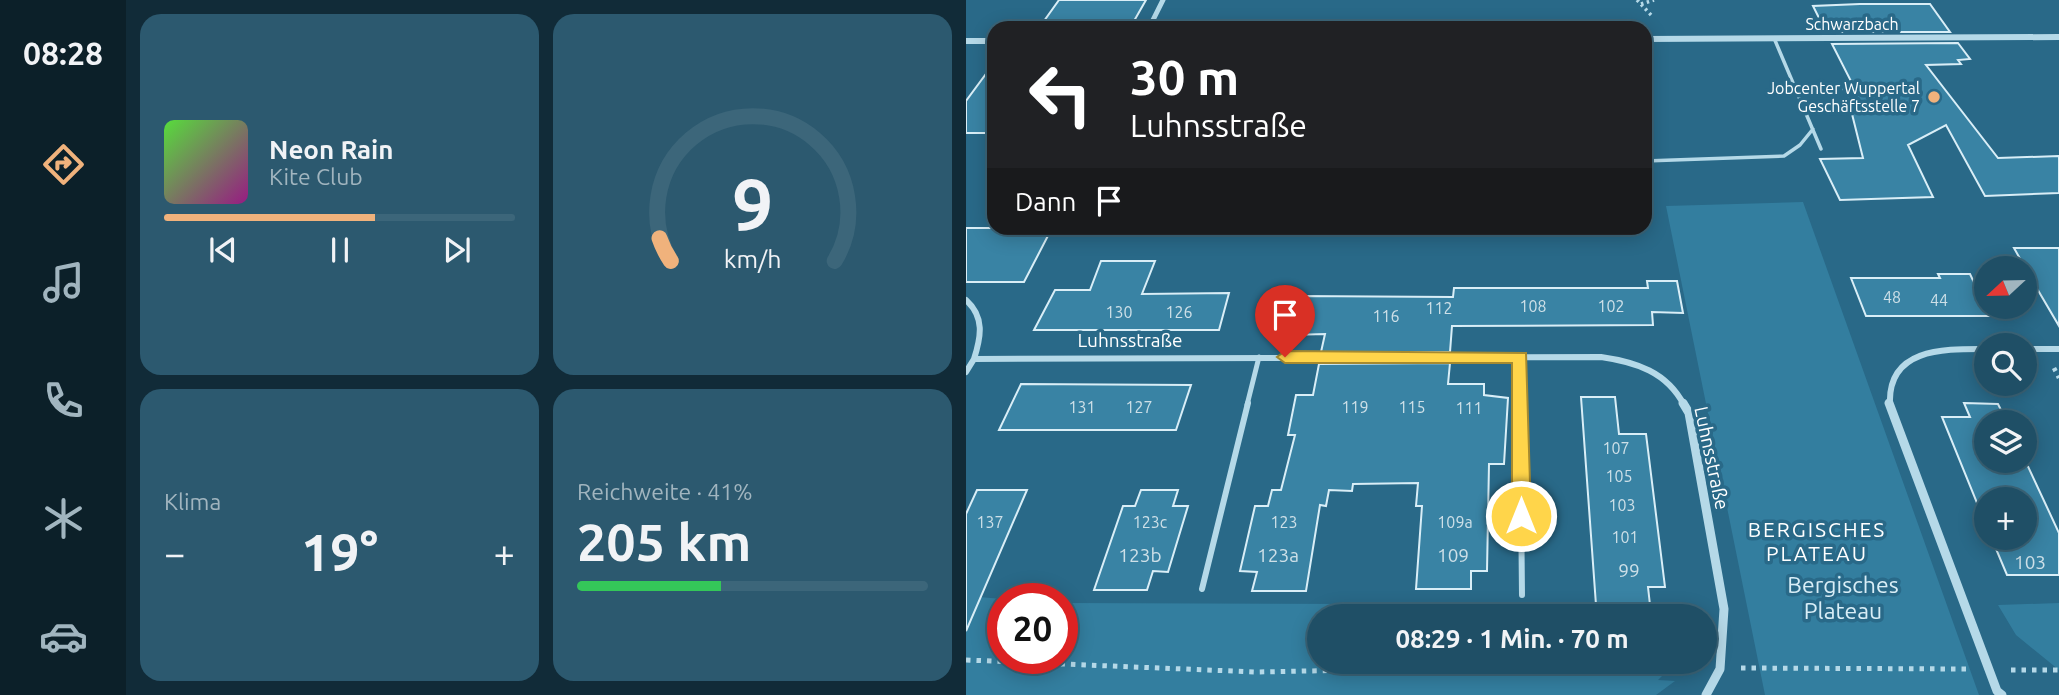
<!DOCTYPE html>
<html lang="de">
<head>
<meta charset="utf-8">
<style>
  body { margin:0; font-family:Ubuntu,sans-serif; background:#2c596f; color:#f1f3f6; height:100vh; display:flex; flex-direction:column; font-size:26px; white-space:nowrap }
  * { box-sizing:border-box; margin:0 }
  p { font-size:23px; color:#a1b5bf }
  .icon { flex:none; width:38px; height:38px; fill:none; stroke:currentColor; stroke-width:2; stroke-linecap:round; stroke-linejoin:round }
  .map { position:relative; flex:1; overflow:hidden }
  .panel { display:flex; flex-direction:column; gap:14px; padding:14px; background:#112b38; width:840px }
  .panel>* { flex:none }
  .hud { position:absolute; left:21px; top:21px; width:665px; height:214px; border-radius:21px; box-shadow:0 4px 18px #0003,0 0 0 2px #3c667a; background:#202124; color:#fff; overflow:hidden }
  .needle { width:46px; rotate:248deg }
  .tools { position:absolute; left:1008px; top:256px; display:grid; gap:14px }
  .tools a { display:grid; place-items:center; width:63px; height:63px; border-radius:50%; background:#1f4f66; box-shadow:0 4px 18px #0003,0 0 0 2px #3c667a; font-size:35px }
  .speed { position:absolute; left:21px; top:583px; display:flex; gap:14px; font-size:35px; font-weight:700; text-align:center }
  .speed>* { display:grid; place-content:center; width:91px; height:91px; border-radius:50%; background:#1f4f66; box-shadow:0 4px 18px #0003,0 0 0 2px #3c667a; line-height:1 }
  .speed .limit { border:10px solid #d22; background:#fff; color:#111 }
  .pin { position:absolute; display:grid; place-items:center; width:60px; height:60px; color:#fff; margin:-72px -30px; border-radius:50% 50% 50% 0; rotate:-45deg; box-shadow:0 0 7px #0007 }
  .pin .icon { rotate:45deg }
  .me { position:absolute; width:77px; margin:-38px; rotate:0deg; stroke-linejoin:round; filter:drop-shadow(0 0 5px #0008) }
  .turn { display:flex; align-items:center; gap:24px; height:147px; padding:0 28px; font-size:32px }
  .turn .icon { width:91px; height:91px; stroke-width:2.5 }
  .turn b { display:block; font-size:49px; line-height:60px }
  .then { display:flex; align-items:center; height:66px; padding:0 28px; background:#0003; gap:14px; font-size:26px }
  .big { font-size:52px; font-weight:700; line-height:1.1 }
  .panel .card { flex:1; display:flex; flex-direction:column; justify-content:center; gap:10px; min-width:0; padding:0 24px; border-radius:21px; background:#2c596f }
  .panel .dial { align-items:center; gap:0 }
  .dial svg { height:182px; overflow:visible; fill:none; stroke:#3c667a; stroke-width:7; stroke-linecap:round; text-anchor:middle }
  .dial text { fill:#f1f3f6; stroke:none }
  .song { display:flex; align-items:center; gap:21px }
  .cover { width:84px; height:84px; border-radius:10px; background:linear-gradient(135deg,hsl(110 70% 55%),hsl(310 70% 35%)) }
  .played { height:7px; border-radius:4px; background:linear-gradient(90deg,#f0b27c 60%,#3c667a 60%) }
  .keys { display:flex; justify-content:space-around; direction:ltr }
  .heat { display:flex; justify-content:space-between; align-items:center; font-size:38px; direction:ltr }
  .charge { height:10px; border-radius:5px; background:linear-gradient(90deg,#34c759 41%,#3c667a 0) }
  .panel .tiles { flex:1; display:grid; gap:14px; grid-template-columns:repeat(2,1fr) }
  .trip { position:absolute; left:341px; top:604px; width:410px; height:70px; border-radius:35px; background:#1f4f66; box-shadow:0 4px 18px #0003,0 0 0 2px #3c667a; font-weight:700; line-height:70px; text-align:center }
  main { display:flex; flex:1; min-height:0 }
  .tabs { display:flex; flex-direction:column; width:126px; justify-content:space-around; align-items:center; background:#0c2029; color:#a1b5bf }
  .tabs .icon { width:49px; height:49px }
  .tabs .selected { color:#f0b27c }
  .tabs b { font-size:32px; color:#f1f3f6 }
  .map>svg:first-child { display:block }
</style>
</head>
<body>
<main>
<nav class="tabs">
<b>08:28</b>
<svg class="icon selected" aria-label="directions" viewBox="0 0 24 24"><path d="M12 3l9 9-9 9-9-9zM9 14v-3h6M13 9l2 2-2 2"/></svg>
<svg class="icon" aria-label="music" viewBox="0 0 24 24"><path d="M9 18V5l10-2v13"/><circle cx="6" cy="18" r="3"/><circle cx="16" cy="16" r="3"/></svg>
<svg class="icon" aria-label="phone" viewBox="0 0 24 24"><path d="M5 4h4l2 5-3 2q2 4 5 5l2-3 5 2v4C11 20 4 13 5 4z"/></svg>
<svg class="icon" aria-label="climate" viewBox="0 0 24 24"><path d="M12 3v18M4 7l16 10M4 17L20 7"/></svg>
<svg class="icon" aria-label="car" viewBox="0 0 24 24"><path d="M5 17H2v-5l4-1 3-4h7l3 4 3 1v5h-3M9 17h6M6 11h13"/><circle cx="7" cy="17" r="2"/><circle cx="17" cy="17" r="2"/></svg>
</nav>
<section class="panel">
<div class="tiles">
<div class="card">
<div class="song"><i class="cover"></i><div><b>Neon Rain</b><p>Kite Club</p></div></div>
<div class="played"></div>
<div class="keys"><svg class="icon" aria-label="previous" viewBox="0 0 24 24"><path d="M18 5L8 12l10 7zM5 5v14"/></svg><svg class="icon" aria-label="pause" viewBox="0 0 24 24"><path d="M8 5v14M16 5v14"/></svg><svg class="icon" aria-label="next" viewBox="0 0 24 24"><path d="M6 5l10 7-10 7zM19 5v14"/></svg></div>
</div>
<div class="card dial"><svg viewBox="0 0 100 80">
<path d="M14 69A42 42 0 1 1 86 69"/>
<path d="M14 69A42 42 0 0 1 9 59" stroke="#f0b27c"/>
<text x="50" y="56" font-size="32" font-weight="700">9</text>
<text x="50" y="72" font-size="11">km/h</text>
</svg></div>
<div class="card"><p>Klima</p>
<div class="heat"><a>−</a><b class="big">19°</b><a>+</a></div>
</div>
<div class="card"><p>Reichweite · 41%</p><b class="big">205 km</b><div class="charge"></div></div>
</div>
</section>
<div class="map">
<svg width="1093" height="695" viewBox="0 0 1093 695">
  <rect width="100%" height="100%" fill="#296988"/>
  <path fill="#337e9f" d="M 837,202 L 1013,695 L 799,695 L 700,206 Z
    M 0,596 L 37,599 L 37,658 L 96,658 L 96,603 L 725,605 L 725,616 L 354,616 L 354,662 L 710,662 L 692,680 L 709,681 L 690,695 L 0,695 Z
    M 1093,603 L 1093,670 L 1050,635 L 1032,605 Z"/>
  <path fill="#3983a4" stroke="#d9eef7" stroke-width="2" d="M 93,0 L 180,0 L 164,28 L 73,28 Z
    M 894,4 L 964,4 L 984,32 L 860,32 L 847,6 Z
    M 992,43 L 1004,59 L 992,60 L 995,64 L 960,65 L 1032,158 L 1093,156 L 1093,193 L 1019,196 L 980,125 L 942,145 L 967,197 L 874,200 L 854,159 L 897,158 L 883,102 L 886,102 L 875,86 L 888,87 L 866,44 Z
    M 28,63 L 28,124 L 21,133 L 0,133 L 0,101 Z
    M 0,228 L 86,228 L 58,282 L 0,282 Z
    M 1048,248 L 1093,248 L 1093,326 L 1066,280 Z
    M 135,261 L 189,261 L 176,294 L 263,293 L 253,330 L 68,330 L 89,290 L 124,290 Z
    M 972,274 L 1004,274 L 1024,316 L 900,316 L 885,278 L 974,278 Z
    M 681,281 L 711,281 L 717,313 L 686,312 L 687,325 L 486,326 L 484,352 L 355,352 L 359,334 L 324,335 L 332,296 L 487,297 L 488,288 L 682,288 Z
    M 484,363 L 482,384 L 518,384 L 518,395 L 542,398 L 538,464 L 523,464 L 521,571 L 505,571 L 505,589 L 450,589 L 456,506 L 450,506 L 452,483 L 387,484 L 386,491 L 363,490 L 360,506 L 354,505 L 340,591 L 286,591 L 291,572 L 274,571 L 289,506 L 302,506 L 306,490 L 315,490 L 329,435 L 322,435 L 330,395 L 347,395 L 353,364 Z
    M 55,384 L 225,385 L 210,430 L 33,430 Z
    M 615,397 L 649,397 L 653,434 L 680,434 L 699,587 L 682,587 L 684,605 L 630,605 Z
    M 998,403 L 1032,404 L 1041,422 L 1020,422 L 1020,460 L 1059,460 L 1093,533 L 1093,575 L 1041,575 L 1025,537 L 1059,537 L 1059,499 L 1020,499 L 1020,525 L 976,417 L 1004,417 Z
    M 11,490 L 61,490 L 0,631 L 0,514 Z
    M 175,490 L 212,490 L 207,506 L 222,506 L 202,572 L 187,571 L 181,590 L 128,590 L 157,506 L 169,506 Z"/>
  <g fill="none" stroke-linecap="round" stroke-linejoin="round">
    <path stroke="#b5d9e8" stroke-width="3.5" stroke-dasharray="2.5 3.5" stroke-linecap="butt" d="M 671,0 L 687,17
      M 675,4 L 688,0"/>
    <path stroke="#b5d9e8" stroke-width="4.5" stroke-dasharray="3.5 5" stroke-linecap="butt" d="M 1088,368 L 1093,378"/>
    <path stroke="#b5d9e8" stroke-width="5" stroke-dasharray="4.5 6" stroke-linecap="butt" d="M 0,660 L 290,672 L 542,667 L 728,668
      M 775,668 L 1001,669
      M 1045,670 L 1093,670"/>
    <path stroke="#b5d9e8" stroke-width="3.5" d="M 808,38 L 855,149
      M 679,161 L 818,156 L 834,145 L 847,129"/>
    <path stroke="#b5d9e8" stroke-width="5" d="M 554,357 L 554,405
      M 281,405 L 293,357"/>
    <path stroke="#b5d9e8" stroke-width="6" d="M 554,403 L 556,595
      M 236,589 L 282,403"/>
    <path stroke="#b5d9e8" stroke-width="5" d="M 183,28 L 197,0"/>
    <path stroke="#b5d9e8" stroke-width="6" d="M 0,300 C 19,317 15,337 8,359 L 635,357 C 670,362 701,372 718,405
      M 1059,349 L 1093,349
      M 0,372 L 8,359
      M 924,405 C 921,347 980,349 1020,349"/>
    <path stroke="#b5d9e8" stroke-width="9" d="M 717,403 L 723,413 L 758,609 L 754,669 L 740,695
      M 923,403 L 1031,691 L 1036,695"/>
    <path fill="#b5d9e8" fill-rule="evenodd" d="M 1093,34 L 1093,40 L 679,42 L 679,36 Z
      M 0,38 L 28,38 L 28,44 L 0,44 Z"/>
  </g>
  <path fill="#ffd54a" stroke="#a68a30" stroke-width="2" d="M 319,351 L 560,353 L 565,516 L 562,521 L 549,521 L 546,516 L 546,363 L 319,363 L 311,357 Z"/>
  <circle fill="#f0b27c" stroke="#296988" stroke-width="2.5" cx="968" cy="97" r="7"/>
  <g text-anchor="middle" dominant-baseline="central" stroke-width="7" stroke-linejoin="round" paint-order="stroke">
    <g font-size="16" fill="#fff" stroke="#296988">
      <text x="886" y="24">Schwarzbach</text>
    </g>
    <g font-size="16" fill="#fff" stroke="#296988" text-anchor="end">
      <text x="954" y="88">Jobcenter Wuppertal<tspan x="954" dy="18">Geschäftsstelle 7</tspan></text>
    </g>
    <g font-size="16" fill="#cee0e8">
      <text x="926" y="297">48</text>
      <text x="973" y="300">44</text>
      <text x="567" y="306">108</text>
      <text x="645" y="306">102</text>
      <text x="473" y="308">112</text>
      <text x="153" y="312">130</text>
      <text x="213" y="312">126</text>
      <text x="420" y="316">116</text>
      <text x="116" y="407">131</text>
      <text x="173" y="407">127</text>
      <text x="389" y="407">119</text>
      <text x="446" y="407">115</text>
      <text x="503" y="408">111</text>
      <text x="650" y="448">107</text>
      <text x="653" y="476">105</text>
      <text x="656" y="505">103</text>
      <text x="24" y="522">137</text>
      <text x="184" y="522">123c</text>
      <text x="318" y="522">123</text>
      <text x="489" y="522">109a</text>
      <text x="659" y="537">101</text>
    </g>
    <g font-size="19" fill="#fff" stroke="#296988">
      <text x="164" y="340">Luhnsstraße</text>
      <text transform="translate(746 458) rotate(78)">Luhnsstraße</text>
    </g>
    <g font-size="19" fill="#cee0e8">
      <text x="174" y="555">123b</text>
      <text x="312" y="555">123a</text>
      <text x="487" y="555">109</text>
      <text x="1064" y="562">103</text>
      <text x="663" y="570">99</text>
    </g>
    <g font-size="21" letter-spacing="2" fill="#fff" stroke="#296988">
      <text x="851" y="529">BERGISCHES<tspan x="851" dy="24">PLATEAU</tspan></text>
    </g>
    <g font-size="23" fill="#d9eef7" stroke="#296988">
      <text x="877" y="584">Bergisches<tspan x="877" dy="26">Plateau</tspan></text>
    </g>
  </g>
</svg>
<div class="tools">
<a><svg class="needle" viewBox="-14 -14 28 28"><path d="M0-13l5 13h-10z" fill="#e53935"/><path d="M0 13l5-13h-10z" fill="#a1b5bf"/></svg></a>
<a><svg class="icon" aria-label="search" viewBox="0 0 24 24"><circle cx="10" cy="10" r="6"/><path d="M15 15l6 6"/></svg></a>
<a><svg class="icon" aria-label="layers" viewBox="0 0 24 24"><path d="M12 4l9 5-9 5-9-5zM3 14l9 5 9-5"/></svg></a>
<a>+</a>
</div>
<div class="speed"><div class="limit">20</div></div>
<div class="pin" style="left:319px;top:357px;background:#d93025"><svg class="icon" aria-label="arrive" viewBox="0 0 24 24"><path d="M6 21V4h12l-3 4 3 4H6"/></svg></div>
<svg class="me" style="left:555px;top:516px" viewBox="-20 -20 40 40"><circle r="17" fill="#ffd54a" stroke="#fff" stroke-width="3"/><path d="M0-11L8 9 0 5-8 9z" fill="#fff"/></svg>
<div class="trip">08:29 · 1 Min. · 70 m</div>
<div class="hud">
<div class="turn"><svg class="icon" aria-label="left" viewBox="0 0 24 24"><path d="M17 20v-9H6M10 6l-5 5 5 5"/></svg><div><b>30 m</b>Luhnsstraße</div></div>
<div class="then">Dann<svg class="icon" aria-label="arrive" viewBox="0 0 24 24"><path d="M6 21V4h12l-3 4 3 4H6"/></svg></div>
</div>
</div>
</main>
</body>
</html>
